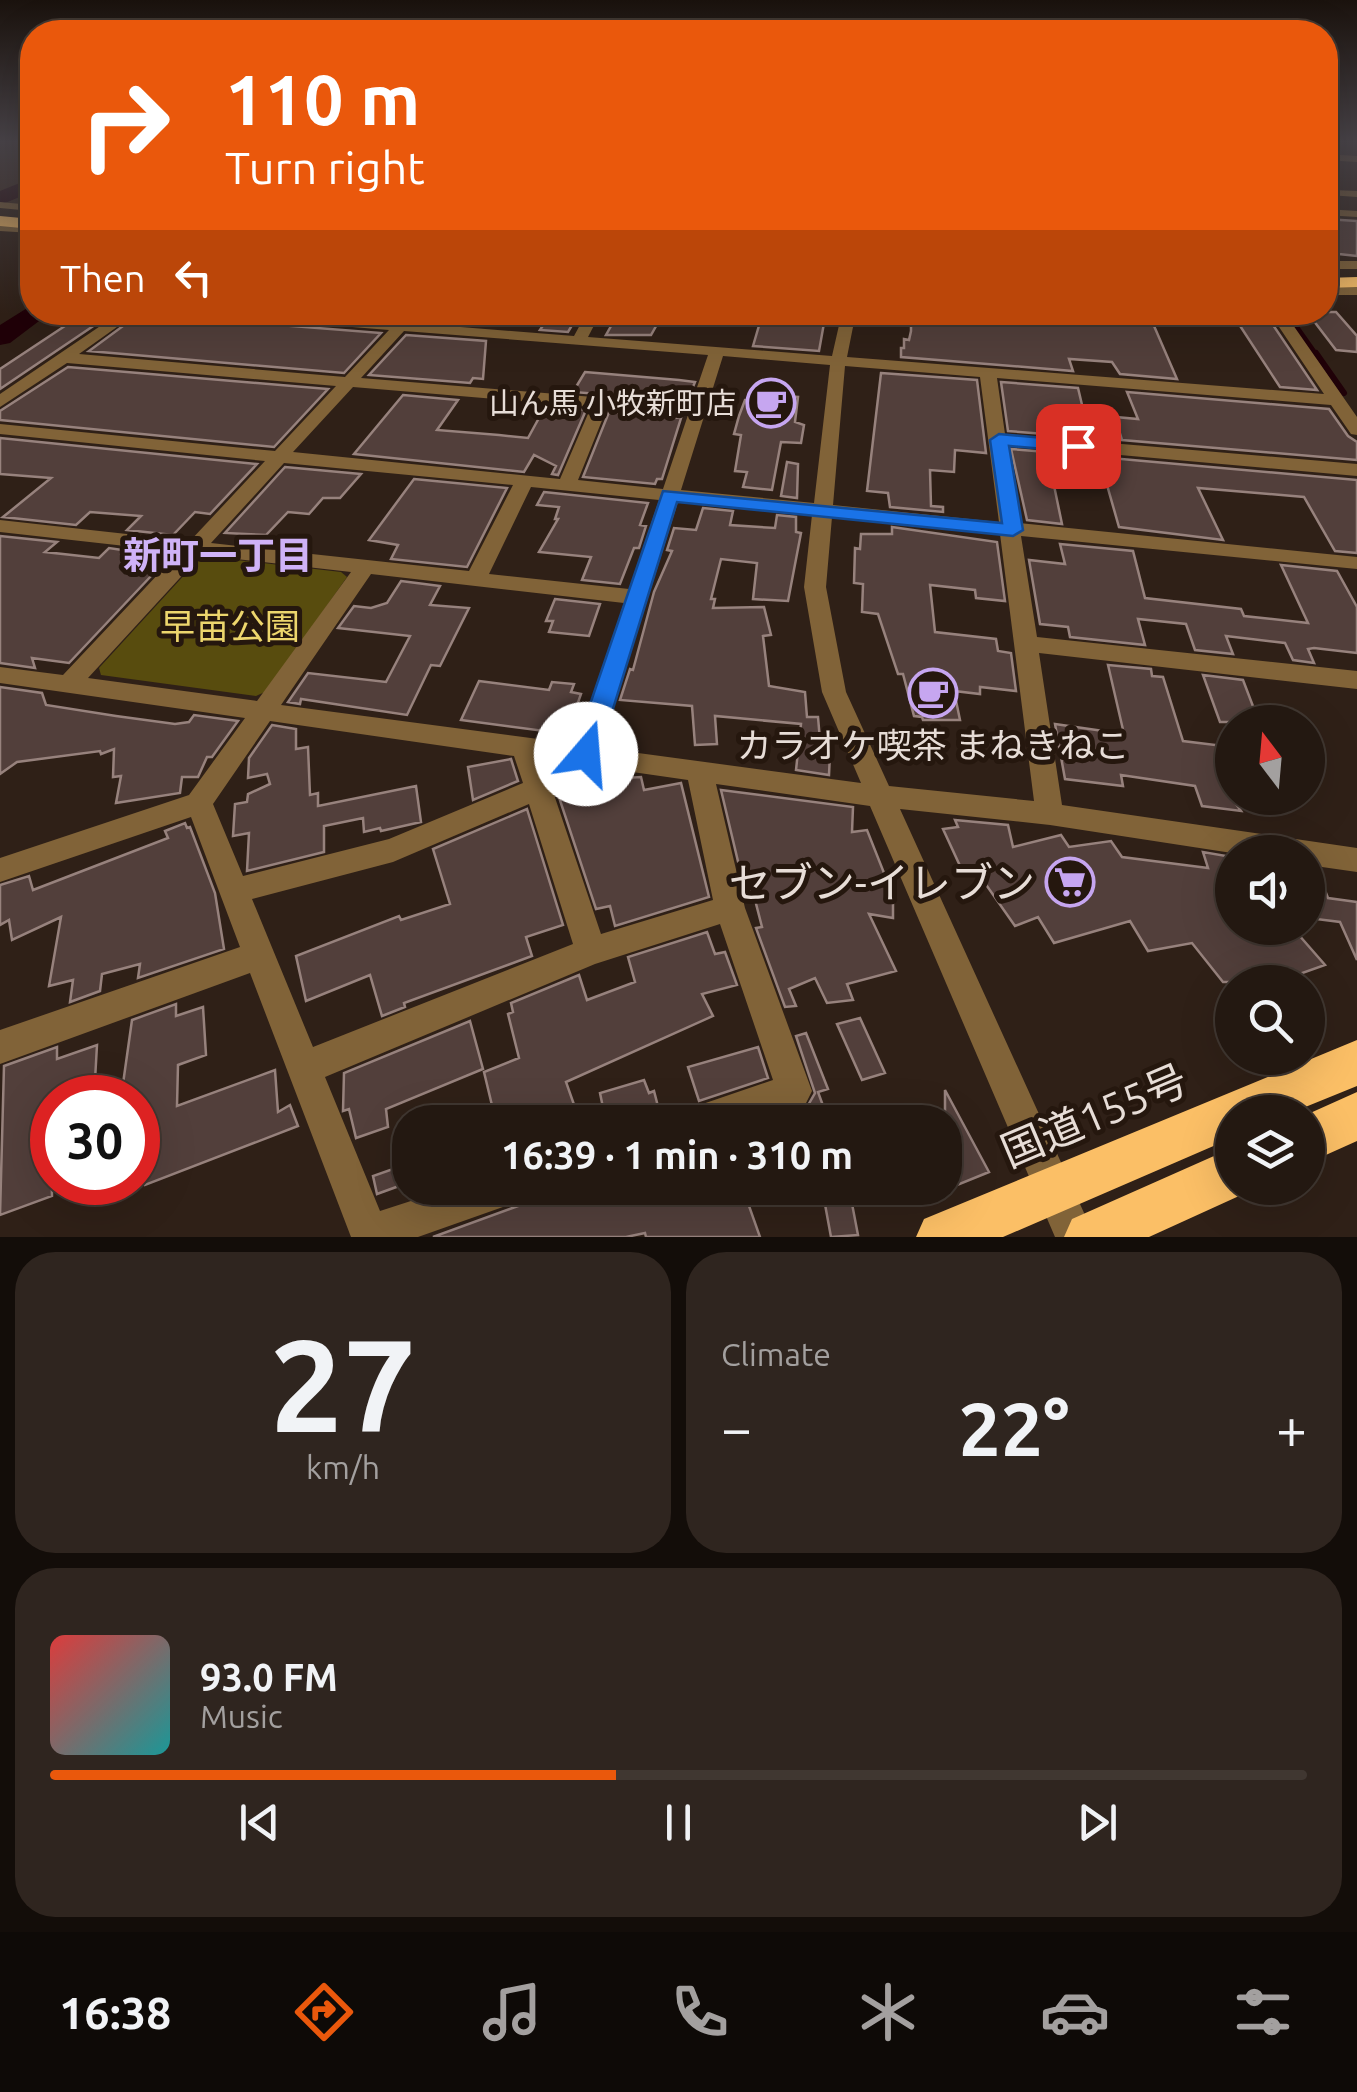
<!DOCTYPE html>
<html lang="en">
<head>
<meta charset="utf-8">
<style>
  body { margin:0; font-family:Ubuntu,"Noto Sans JP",sans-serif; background:#2f251f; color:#f1f3f6; height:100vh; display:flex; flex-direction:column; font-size:38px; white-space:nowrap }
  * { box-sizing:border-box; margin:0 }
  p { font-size:32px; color:#a3a09f }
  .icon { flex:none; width:55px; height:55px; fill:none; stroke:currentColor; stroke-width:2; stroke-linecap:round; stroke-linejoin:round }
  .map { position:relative; height:1237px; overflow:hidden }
  .side { display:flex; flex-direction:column; gap:15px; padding:15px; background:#130d09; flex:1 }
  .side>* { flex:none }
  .hud { position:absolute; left:20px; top:20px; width:1318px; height:305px; border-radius:40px; box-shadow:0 10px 40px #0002,0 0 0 2px #403731; background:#ea580c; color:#fff; overflow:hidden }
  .needle { width:65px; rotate:344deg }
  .tools { position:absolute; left:1215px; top:705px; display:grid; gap:20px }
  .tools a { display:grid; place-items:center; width:110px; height:110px; border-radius:50%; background:#231811; box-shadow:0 10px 40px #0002,0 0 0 2px #403731; font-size:50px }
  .speed { position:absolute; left:30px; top:1075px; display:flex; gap:20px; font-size:50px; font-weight:700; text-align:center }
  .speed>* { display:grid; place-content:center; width:130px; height:130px; border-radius:50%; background:#231811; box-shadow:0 10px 40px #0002,0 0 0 2px #403731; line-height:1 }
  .speed .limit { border:15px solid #d22; background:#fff; color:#111 }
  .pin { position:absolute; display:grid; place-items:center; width:85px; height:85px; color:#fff; margin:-42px; border-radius:20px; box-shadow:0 5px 15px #0006 }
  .me { position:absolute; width:110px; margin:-55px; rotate:18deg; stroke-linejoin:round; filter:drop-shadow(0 0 8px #0008) }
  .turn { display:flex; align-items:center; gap:35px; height:210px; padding:0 40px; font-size:45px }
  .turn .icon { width:130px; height:130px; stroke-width:2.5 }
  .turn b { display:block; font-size:70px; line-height:85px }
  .then { display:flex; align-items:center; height:95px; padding:0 40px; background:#0003; gap:20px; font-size:38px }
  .big { font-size:75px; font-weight:700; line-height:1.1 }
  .side .widget { flex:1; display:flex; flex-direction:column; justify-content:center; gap:15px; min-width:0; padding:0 35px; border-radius:40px; background:#2f251f }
  .side .dial { align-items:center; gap:0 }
  .dial b { font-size:130px; line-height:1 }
  .song { display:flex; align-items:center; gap:30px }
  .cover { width:120px; height:120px; border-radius:15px; background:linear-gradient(135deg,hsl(0 70% 55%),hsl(180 70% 35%)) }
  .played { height:10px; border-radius:5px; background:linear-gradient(90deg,#ea580c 45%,#403731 45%) }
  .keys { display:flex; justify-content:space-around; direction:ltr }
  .heat { display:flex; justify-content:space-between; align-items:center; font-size:55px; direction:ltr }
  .side .tiles { flex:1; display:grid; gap:15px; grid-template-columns:1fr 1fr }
  .widget:last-child { grid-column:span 2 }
  .trip { position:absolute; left:392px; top:1105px; width:570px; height:100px; border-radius:40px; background:#231811; box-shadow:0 10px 40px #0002,0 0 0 2px #403731; font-weight:700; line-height:100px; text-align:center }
  .tab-bar { display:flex; height:160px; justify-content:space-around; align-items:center; background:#0e0a07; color:#a3a09f }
  .tab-bar .icon { width:70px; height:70px }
  .tab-bar .on { color:#ea580c }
  .tab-bar b { font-size:45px; color:#f1f3f6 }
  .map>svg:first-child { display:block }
</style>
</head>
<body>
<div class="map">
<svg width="1357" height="1237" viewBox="0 0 1357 1237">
  <rect width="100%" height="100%" fill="#2f2017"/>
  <path fill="#3b271a" d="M 0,141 L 32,141 L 32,206 L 0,203 Z"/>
  <path fill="#584c0e" d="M 210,557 L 341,572 L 347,577 L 267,691 L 256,696 L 101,675 L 99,668 L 199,559 Z"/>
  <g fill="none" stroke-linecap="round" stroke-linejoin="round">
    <path stroke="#200108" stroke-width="5" d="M 1286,312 L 1317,356"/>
    <path stroke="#200108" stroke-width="6" d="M 1316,353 L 1344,393"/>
    <path fill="#200108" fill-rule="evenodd" d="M 32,178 L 32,192 L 0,205 L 0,191 Z
      M 32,305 L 32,312 L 51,312 L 10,343 L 0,345 L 0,325 Z"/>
  </g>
  <path fill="#523f3b" stroke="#97827d" stroke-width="2.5" d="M 1325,219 L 1357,221 L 1357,256 L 1339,254 L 1325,238 Z
    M 86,312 L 114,312 L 0,389 L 0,369 Z
    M 142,312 L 207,315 L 216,320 L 381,333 L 344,373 L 89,351 Z
    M 430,312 L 489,312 L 487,325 L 423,320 Z
    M 552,312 L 580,312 L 568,332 L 540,330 Z
    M 619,312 L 664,312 L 651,335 L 606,335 Z
    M 763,312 L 826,312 L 819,351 L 753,346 Z
    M 939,312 L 1148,312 L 1177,379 L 1120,374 L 1112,362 L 1069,359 L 1073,371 L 901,357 L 901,348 L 904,348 L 904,339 L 909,340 L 911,331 L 911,317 L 940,319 Z
    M 1231,312 L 1267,316 L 1317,390 L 1280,387 Z
    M 1307,312 L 1336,312 L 1357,336 L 1357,352 L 1336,350 Z
    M 406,335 L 486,341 L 483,379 L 473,378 L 470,383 L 369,375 Z
    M 68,367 L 328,389 L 274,447 L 0,420 L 0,411 Z
    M 585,372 L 679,380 L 695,382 L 687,401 L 573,392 Z
    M 881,373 L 977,380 L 986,453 L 955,450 L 954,472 L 930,470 L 931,506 L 943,507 L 943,512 L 890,507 L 888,493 L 867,491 Z
    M 1001,382 L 1078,388 L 1083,409 L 1064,407 L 1071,436 L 1008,431 Z
    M 1127,392 L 1329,409 L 1348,436 L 1357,442 L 1357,460 L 1122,440 L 1115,417 L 1138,419 Z
    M 403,395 L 458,400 L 437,430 L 499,435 L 528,438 L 545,407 L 586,410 L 558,475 L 552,474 L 556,466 L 534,455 L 524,472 L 354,454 Z
    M 763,395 L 798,397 L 795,422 L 804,425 L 801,443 L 781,442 L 772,490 L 743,487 L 747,472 L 735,471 L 741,435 L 734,434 L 739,416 L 745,400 L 762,401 Z
    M 609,412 L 681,418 L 662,479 L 657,479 L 655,484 L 583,477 Z
    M 0,438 L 257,464 L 210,514 L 195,512 L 173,535 L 127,530 L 141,516 L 90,512 L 76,525 L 3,517 L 51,478 L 0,474 Z
    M 1011,449 L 1047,452 L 1062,524 L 1027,520 Z
    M 1099,457 L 1357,480 L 1357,553 L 1335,551 L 1304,497 L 1198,488 L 1223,540 L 1119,527 Z
    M 787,462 L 798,464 L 797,498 L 781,496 Z
    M 285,467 L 361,474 L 340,498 L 323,498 L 309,514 L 288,512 L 266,535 L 225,533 Z
    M 414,479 L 507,488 L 467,567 L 391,559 L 398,545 L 369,540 Z
    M 544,492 L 648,503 L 640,525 L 646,526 L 639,548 L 634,548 L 620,584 L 582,580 L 591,557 L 539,552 L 558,519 L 555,519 L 559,507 L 537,505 Z
    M 703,508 L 733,511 L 730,525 L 775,528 L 777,515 L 796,517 L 796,532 L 801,533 L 788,601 L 753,599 L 757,563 L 721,559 L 711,599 L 715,599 L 713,608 L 764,607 L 771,635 L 763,636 L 769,686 L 805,692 L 807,717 L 818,717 L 821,752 L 830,753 L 829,775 L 796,770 L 801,724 L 715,716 L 717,744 L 695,745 L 692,706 L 620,700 L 630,669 L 633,670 L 654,592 L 672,551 L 667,550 L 674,528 L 696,530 Z
    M 892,527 L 997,542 L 1005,601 L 976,598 L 975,590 L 930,585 L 935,632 L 996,639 L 998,651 L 1011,653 L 1016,691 L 980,687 L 980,694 L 954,691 L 960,720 L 923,720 L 922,717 L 914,716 L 903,674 L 898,674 L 878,614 L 862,612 L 863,584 L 854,583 L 855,548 L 860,549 L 861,534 L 892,534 Z
    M 0,536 L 57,542 L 45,552 L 99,558 L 109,548 L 169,557 L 69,663 L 32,658 L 35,668 L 0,663 Z
    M 1060,544 L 1133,551 L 1145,598 L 1241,609 L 1244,616 L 1308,623 L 1281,565 L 1337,571 L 1357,607 L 1357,653 L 1314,648 L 1308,649 L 1314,663 L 1293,660 L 1285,643 L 1226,636 L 1233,654 L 1195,650 L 1186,624 L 1138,619 L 1145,645 L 1070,637 L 1068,627 L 1040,624 L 1029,560 L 1065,564 Z
    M 401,581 L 440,586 L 430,605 L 469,608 L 440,666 L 431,665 L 407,715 L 301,699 L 300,704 L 288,702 L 308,673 L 386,682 L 410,636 L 338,628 L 354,606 L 371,608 L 387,603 Z
    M 555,599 L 600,604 L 589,636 L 549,632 L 553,621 L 546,621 Z
    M 1108,665 L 1151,669 L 1152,676 L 1163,677 L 1183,741 L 1232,747 L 1232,798 L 1241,811 L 1202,806 L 1195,786 L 1121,775 L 1123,786 L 1065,779 L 1055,724 L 1124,734 Z
    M 1203,675 L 1243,680 L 1259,722 L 1220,722 Z
    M 479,681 L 549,690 L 552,682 L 574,684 L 571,692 L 581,694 L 567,734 L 461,720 Z
    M 0,687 L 42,693 L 46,705 L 116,716 L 175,724 L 189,722 L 194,715 L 238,721 L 212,757 L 207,757 L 198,777 L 182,777 L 180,793 L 116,803 L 121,776 L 113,777 L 114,749 L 101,754 L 100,751 L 17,762 L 0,774 Z
    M 272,725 L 296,729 L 296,749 L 308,747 L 310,795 L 318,793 L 318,806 L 416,786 L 421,822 L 381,831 L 380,828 L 364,832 L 363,818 L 324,826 L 324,852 L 247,871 L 249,833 L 233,836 L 235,804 L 247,802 L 248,794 L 270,784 L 267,774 L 248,778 L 249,758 Z
    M 511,759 L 518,781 L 473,800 L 468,767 Z
    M 548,764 L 592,770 L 594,779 L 619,774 L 624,778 L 641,777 L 644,790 L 681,783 L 709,897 L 615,926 L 610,906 L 596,909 Z
    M 721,790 L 853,807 L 852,832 L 867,830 L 888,883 L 888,892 L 893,893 L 893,918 L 869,914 L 896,971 L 847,984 L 853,1000 L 827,1003 L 815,978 L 789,989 L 796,1006 L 785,1007 L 756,928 L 762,927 L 754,896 L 746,895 Z
    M 527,809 L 563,925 L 526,937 L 532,956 L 404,1003 L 405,1007 L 382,1016 L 370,975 L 306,1001 L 296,956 L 399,916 L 401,920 L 450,904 L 433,849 Z
    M 955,820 L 1008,825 L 1013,847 L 1061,835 L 1069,847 L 1111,841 L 1122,857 L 1208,868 L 1203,852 L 1232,857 L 1232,928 L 1275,928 L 1298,934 L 1325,965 L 1277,982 L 1223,982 L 1192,943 L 1148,951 L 1130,921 L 1054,943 L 1038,917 L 1015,926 L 973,866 L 961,868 L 943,829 L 958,827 Z
    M 185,823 L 187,828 L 190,827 L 215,893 L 224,949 L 138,978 L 140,964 L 102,974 L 100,991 L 70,1002 L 73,980 L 49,986 L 61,917 L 12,940 L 9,920 L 0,925 L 0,885 L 29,876 L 33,890 L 168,838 L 165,831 Z
    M 1308,869 L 1317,870 L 1328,898 L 1357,902 L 1357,960 L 1340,922 L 1308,918 Z
    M 707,932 L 715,954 L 725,952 L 737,985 L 702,994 L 713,1016 L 566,1082 L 578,1116 L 555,1122 L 552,1111 L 523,1122 L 496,1122 L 484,1072 L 519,1058 L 508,1014 L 513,1012 L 511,1003 L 579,975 L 587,1000 L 635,982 L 628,957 Z
    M 176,1004 L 176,1016 L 203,1007 L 206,1055 L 178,1065 L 177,1106 L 275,1070 L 278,1112 L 290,1105 L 298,1126 L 145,1185 L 139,1170 L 140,1098 L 121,1098 L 132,1020 Z
    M 860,1018 L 885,1073 L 862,1080 L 837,1024 Z
    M 470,1021 L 483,1069 L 386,1109 L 388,1127 L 356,1138 L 349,1109 L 343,1111 L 344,1073 Z
    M 806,1033 L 828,1089 L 818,1092 L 829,1122 L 763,1122 L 807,1107 L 815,1093 L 796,1036 Z
    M 97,1045 L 94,1098 L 50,1098 L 52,1196 L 0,1215 L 4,1066 L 57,1047 L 57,1059 Z
    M 758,1047 L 768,1078 L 699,1101 L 688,1067 Z
    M 644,1080 L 649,1093 L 654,1091 L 662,1122 L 606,1122 L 600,1093 Z
    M 945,1090 L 989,1172 L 945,1190 Z
    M 410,1163 L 410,1182 L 377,1194 L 373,1176 Z
    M 582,1188 L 750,1188 L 756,1203 L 749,1206 L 760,1237 L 646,1237 L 645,1233 L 626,1237 L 433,1237 L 518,1206 Z
    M 822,1188 L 849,1188 L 858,1235 L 831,1237 Z"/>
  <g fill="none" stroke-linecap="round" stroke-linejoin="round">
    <path fill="#816338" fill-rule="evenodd" d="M 1325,154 L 1357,156 L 1357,162 L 1325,160 Z
      M 1333,190 L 1357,191 L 1357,197 L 1329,195 Z
      M 0,202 L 32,205 L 32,211 L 0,208 Z
      M 1325,209 L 1357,211 L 1357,217 L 1325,215 Z
      M 0,223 L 32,227 L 32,233 L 0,231 Z
      M 1325,261 L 1357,261 L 1357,269 L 1325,269 Z
      M 1325,287 L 1357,287 L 1357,295 L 1325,295 Z
      M 121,312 L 138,312 L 79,354 L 345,377 L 389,330 L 216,316 L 209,312 L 277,312 L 396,322 L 406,316 L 411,317 L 411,323 L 574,336 L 587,312 L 601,312 L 588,337 L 832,356 L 842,312 L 856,312 L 847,357 L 1324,394 L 1269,312 L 1284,312 L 1357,417 L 1357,435 L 1351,434 L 1331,405 L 997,378 L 1005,434 L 1357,464 L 1357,476 L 1007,445 L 1019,523 L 1357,557 L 1357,569 L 1021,536 L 1037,637 L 1357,671 L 1357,689 L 1039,653 L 1062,805 L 1357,848 L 1357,872 L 1308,865 L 1308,852 L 1232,853 L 1050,825 L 900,809 L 1095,1237 L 1055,1237 L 870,806 L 716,784 L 745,908 L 812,1091 L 806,1103 L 753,1122 L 683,1122 L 688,1109 L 773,1080 L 720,924 L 595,964 L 325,1077 L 380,1211 L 451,1188 L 526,1188 L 520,1201 L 418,1237 L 351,1237 L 250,973 L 0,1064 L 0,1030 L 240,947 L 191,817 L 0,882 L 0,858 L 189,795 L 245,718 L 0,683 L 0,667 L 63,675 L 179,552 L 0,532 L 0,520 L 190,541 L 265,461 L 0,434 L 0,424 L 275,451 L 336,386 L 67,363 L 0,407 L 0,394 ZM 404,331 L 708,355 L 691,405 L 361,378 ZM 723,356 L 830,365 L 814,503 L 681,490 ZM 845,366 L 980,377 L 999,522 L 833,505 ZM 353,387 L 591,407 L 560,479 L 293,452 ZM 607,408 L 688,415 L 663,489 L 578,480 ZM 284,463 L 513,485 L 469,571 L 211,543 ZM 531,487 L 659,500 L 629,589 L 489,574 ZM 678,502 L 812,515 L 804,587 L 822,692 L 861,783 L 601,748 ZM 832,517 L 1000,534 L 1034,801 L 889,786 L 846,692 L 826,587 ZM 201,555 L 351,572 L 257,701 L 88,678 ZM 371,574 L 624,603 L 576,744 L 281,705 ZM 270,721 L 514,756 L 523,783 L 389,839 L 243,876 L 213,804 ZM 542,759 L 688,780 L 713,900 L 601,934 ZM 529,804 L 573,944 L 313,1047 L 252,899 L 393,862 Z"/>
    <path fill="#fbbf66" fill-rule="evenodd" d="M 0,216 L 32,219 L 32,229 L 0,226 Z
      M 1357,277 L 1357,287 L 1325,288 L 1325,278 Z
      M 1357,1040 L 1357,1086 L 1293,1112 L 1232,1112 L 1232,1138 L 1003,1237 L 916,1237 L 924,1219 Z
      M 1357,1092 L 1357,1141 L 1308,1163 L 1308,1114 Z
      M 1232,1148 L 1232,1188 L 1251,1188 L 1250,1191 L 1149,1237 L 1064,1237 L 1072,1219 Z"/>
  </g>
  <linearGradient id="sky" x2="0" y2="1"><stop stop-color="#1a120d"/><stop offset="0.45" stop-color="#474247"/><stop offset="1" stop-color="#474247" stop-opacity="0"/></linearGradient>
  <rect width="1357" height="314" fill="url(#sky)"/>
  <path fill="#1a73e8" stroke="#114b97" stroke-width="2.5" d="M 999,434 L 1078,441 L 1088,446 L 1078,452 L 1009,446 L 1023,530 L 1013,536 L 677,502 L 599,754 L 596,761 L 577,761 L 573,754 L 663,491 L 1002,523 L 990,440 Z"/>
  <defs>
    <g id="cafe-ring" transform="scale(2.5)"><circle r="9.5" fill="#25170e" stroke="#c6a6f0" stroke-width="1.5"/><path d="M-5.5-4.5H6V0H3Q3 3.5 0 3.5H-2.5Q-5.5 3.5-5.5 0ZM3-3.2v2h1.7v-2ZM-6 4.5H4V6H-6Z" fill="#c6a6f0"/></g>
    <g id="supermarket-ring" transform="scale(2.5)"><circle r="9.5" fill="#25170e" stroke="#c6a6f0" stroke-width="1.5"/><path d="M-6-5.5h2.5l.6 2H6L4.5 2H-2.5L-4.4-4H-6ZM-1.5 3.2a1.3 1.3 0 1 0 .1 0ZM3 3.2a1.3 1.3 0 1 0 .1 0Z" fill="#c6a6f0"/></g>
  </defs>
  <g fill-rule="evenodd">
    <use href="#cafe-ring" x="771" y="403"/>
    <use href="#cafe-ring" x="933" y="693"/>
    <use href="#supermarket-ring" x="1070" y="882"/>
  </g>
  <g text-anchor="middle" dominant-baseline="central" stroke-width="10" stroke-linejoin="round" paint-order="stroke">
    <g font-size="30" fill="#e7ddd7" stroke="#25170e" text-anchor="end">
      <text x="736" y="403">山ん馬 小牧新町店</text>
    </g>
    <g font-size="35" fill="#edd66d" stroke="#25170e">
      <text x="230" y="626">早苗公園</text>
    </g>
    <g font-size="35" fill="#e7ddd7" stroke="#25170e">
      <text x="933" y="745">カラオケ喫茶 まねきねこ</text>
    </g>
    <g font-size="38" font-weight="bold" fill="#cfb2f7" stroke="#25170e">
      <text x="218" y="555">新町一丁目</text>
    </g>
    <g font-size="42" fill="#e7ddd7" stroke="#25170e" text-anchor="end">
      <text x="1035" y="882">セブン-イレブン</text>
    </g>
    <g font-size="42" fill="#e7ddd7" stroke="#25170e">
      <text transform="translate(1094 1115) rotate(-23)">国道155号</text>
    </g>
  </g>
</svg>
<div class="tools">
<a><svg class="needle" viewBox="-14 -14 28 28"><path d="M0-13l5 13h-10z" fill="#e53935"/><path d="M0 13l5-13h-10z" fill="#a3a09f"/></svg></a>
<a><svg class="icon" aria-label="sound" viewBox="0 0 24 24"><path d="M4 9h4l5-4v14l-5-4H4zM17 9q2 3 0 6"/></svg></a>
<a><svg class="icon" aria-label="search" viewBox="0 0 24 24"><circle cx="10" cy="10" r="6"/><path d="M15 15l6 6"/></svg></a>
<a><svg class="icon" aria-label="layers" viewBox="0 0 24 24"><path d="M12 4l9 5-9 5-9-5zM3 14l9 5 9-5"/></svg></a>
</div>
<div class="speed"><div class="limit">30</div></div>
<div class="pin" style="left:1078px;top:446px;background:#d93025"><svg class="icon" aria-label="arrive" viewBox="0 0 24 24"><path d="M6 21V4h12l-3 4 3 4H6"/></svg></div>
<svg class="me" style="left:586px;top:754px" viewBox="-20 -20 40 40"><circle r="19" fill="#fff"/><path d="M0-13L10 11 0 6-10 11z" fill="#1a73e8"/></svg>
<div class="trip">16:39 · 1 min · 310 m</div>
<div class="hud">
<div class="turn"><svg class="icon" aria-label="right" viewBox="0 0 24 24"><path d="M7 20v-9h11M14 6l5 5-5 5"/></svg><div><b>110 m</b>Turn right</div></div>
<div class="then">Then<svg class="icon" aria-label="left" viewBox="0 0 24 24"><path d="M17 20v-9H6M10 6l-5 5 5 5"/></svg></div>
</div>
</div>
<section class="side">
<div class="tiles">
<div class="widget dial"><b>27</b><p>km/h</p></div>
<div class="widget"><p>Climate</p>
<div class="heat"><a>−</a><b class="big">22°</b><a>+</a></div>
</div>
<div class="widget">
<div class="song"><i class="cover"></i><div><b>93.0 FM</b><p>Music</p></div></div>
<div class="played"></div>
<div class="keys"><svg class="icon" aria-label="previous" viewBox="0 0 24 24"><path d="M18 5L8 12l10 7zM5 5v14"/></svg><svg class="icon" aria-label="pause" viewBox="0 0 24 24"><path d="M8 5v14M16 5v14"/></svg><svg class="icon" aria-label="next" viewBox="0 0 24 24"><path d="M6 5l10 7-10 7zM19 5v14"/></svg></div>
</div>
</div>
</section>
<nav class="tab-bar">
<b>16:38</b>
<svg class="icon on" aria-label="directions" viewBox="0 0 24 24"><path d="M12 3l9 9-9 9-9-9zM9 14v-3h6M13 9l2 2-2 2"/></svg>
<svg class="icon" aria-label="music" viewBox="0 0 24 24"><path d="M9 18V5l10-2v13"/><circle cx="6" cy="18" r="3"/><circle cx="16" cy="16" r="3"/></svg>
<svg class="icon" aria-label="phone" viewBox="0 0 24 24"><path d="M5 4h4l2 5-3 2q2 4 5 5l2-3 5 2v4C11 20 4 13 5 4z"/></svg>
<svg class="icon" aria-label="climate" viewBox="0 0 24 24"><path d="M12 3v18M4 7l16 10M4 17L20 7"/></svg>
<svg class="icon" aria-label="car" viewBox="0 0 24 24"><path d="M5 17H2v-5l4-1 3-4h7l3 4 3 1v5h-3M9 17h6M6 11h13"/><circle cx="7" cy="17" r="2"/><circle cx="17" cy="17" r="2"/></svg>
<svg class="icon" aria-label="filters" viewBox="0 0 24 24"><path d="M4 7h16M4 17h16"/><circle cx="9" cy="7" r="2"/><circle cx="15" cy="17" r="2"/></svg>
</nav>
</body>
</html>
